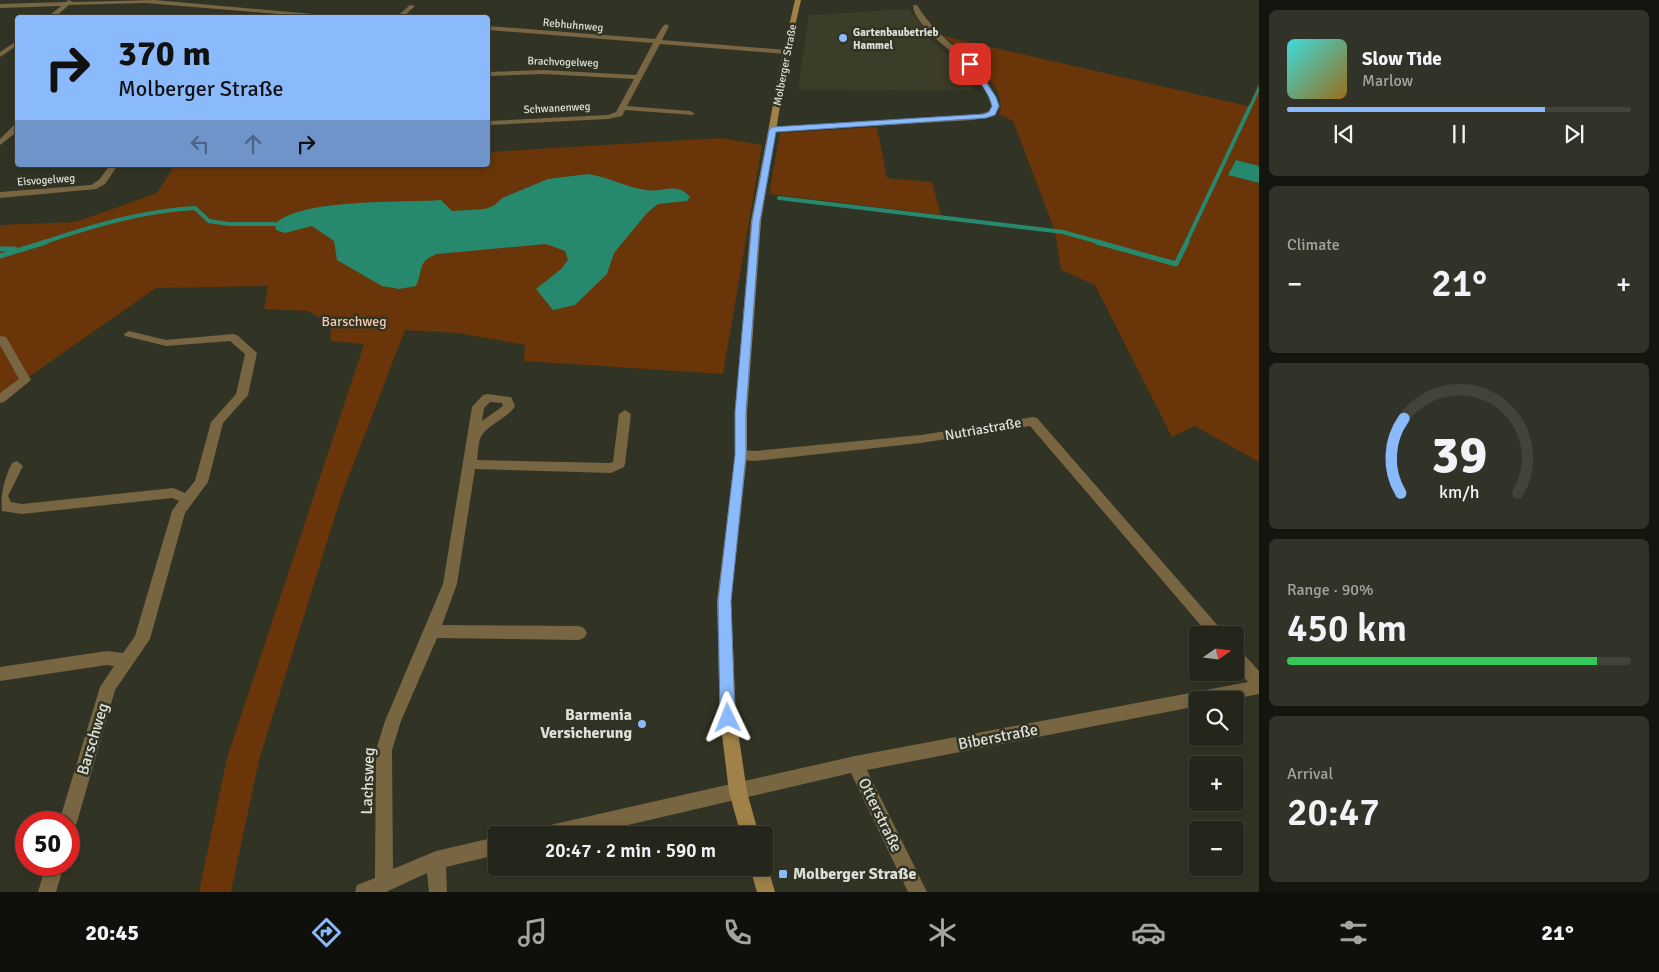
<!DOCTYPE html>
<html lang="en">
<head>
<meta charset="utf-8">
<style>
  body { margin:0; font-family:Signika,sans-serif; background:#313228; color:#f1f3f6; height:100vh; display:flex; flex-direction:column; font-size:19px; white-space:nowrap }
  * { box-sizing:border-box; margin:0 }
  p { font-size:16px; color:#a3a5a3 }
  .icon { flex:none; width:28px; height:28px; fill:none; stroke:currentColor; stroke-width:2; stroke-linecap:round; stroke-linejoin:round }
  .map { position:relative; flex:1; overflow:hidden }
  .sheet { display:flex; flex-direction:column; gap:10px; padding:10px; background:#14150f; width:400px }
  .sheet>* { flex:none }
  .guide { position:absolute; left:15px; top:15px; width:475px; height:152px; border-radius:5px; box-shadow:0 2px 8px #0003,0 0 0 1px #42433a; background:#8abafc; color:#111; overflow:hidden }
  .needle { width:32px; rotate:76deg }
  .fabs { position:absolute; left:1189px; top:626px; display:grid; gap:10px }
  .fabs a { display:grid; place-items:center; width:55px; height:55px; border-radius:5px; background:#25261b; box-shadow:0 2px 8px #0003,0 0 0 1px #42433a; font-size:25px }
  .speed { position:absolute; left:15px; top:811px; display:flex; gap:10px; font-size:25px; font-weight:700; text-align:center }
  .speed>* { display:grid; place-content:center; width:65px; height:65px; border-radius:50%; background:#25261b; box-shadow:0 2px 8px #0003,0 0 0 1px #42433a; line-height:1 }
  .speed .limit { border:8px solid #d22; background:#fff; color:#111 }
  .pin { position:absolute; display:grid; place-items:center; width:42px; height:42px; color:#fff; margin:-21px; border-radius:10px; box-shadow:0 2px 8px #0006 }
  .me { position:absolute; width:55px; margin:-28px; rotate:358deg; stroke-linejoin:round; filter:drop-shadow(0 0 4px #0008) }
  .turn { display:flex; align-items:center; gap:18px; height:105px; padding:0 20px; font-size:22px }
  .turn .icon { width:65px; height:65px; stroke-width:2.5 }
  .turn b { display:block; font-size:35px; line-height:42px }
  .lanes { display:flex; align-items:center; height:48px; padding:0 20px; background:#0003; justify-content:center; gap:25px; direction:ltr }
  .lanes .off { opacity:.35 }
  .big { font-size:38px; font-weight:600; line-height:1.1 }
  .sheet .widget { flex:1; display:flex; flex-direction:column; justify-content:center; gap:8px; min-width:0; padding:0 18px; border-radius:8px; background:#313228 }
  .sheet .dial { align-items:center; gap:0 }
  .dial svg { height:130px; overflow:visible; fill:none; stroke:#42433a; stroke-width:7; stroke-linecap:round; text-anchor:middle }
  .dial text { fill:#f1f3f6; stroke:none }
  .song { display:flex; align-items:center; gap:15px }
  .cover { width:60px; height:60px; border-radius:8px; background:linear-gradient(135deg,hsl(180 70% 55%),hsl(40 70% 35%)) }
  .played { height:5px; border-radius:2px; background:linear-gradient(90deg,#8abafc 75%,#42433a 75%) }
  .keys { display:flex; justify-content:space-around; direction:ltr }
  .heat { display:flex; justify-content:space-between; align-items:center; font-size:28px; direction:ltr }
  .charge { height:8px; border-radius:4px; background:linear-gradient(90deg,#34c759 90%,#42433a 0) }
  .trip { position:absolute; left:488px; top:826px; width:285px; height:50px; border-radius:5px; background:#25261b; box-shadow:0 2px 8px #0003,0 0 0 1px #42433a; font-weight:600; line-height:50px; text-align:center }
  .tabs { display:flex; height:80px; justify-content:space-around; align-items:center; background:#0f0f0b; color:#a3a5a3 }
  .tabs .icon { width:35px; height:35px }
  .tabs .current { color:#8abafc }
  .tabs b { font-size:22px; color:#f1f3f6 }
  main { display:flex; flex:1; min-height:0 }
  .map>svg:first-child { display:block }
</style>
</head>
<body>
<main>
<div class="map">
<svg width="1259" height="892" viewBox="0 0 1259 892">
  <rect width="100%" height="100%" fill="#313324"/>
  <path fill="#3b3d28" d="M 909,9 L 933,42 L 964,69 L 975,91 L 798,90 L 809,15 Z"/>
  <path fill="#693509" d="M 943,36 L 1248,106 L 1259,83 L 1259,166 L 1236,160 L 1229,175 L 1259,183 L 1259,462 L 1195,426 L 1172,437 L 1095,285 L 1061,270 L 1055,231 L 1013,121 L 999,114 C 1011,88 961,50 943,36 Z
    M 877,127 L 887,178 L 932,182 L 941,215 L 769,194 L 780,133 Z
    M 721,138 L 762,145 L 723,374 L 524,361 L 525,345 L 457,333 L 405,330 L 342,494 L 259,760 L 231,892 L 199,892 L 227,758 L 364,344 L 331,341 L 330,323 L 308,311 L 264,309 L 268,286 L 156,288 L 0,397 L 0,225 L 75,222 L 121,206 L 157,193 L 175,165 L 488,165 L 488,152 Z"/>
  <path fill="#26886c" d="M 1236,160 L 1259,166 L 1259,183 L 1228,175 Z
    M 588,174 C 608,177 626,187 646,190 C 662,193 677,181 690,197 L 687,201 L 658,204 L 647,213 L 614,253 L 607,274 L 575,305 L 553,310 L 536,289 L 561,269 L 568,260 L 565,251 L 546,244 L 437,254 C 416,262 424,270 416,286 L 399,289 L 382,286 L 337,260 L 334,241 L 312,226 L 285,233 L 276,230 L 275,224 C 300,198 404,203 441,200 L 452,211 L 485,209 L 495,205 L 502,198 L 548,179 Z"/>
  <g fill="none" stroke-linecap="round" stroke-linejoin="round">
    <path stroke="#26886c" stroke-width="3" d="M 1250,108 L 1259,88"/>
    <path stroke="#26886c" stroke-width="4" d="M 779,198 L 1063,232 L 1102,243
      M 42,243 C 92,226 142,211 195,208 L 209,221 L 229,224 L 275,224
      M 1186,243 L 1250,107"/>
    <path stroke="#26886c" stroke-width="5" d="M 1097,242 L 1176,264 L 1187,242
      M 0,249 L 15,249
      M 0,256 L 46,242"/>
    <path fill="#786542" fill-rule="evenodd" d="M 68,0 L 74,2 L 155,0 L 358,18 L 326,18 L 145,3 L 69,5 L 54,18 L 46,18 L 61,6 L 0,8 L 0,4 L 66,2 Z
      M 410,5 L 415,6 L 402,18 L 395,18 Z
      M 913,5 L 917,5 C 941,45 982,59 1000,106 L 995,115 L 974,120 L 769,132 L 769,128 L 772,128 L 974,116 L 989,111 L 992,106 C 987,93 980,80 971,69 C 956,53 914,27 913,5 Z
      M 666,24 L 669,26 L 662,40 L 786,50 L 789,52 L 786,54 L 660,44 L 627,106 L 690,111 L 694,113 L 693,115 L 625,110 L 622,116 L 608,119 L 488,125 L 488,121 L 608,115 L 616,112 L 634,79 L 543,74 L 488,76 L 488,72 L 543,70 L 636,75 L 653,43 L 488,30 L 488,26 L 655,39 L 663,26 Z
      M 18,40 L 18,45 L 0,57 L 0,52 Z
      M 15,124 L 18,124 L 18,131 L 0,145 L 0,139 Z
      M 110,165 L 118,165 L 105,184 L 96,189 L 0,198 L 0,192 L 91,185 L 99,180 Z
      M 129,331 L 166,340 L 233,334 L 237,335 L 257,353 L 248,395 L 223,423 L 208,482 L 185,513 L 150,639 L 115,690 L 77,822 L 74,828 L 69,831 L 69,822 L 59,822 L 100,687 L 114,666 L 107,665 L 0,681 L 0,667 L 107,651 L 123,653 L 135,636 L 172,511 L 179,501 L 172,498 L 22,514 L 2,511 C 0,494 5,477 12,463 L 17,461 L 23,466 L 8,496 L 11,502 L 22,504 L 173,488 L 185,493 L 195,481 L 211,422 L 236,394 L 245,354 L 230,341 L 166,346 L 125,336 L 124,334 Z
      M 0,336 L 6,337 L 31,380 L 4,402 L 0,403 L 0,393 L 19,379 L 0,345 Z
      M 487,394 L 511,397 L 515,406 C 507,420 486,424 480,439 C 478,445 478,453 477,460 L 609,463 L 613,462 L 619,414 L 625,410 L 631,414 L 625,464 L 624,467 L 611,473 L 475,469 L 457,584 L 442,625 L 579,626 L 584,628 L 587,633 L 584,638 L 579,640 L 437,638 L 401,721 L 392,750 L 393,869 L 436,851 L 496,837 L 496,855 L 446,867 L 447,892 L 429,892 L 427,873 L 386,892 L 355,892 L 357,885 L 375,878 L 376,750 L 385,721 L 443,584 L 472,407 L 483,395 ZM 490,402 L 502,403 L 503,406 L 482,421 L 484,408 Z
      M 1033,417 L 1037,418 L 1226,635 L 1209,635 L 1030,426 L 921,443 L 755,461 L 741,460 L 735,455 L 741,450 L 755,451 L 921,435 Z
      M 1235,648 L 1240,650 L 1259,671 L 1259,694 L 1229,700 L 1198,700 L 1198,706 L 867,770 L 927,892 L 908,892 L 851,773 L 585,835 L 537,835 L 540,829 L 546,826 L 855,756 L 1248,682 L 1235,666 Z
      M 46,865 L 64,865 L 56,892 L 38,892 Z"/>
    <path fill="#a08248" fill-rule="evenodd" d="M 795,0 L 801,0 L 789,52 L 761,221 L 747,412 L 747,455 L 731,601 L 736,718 L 747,792 L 759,835 L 741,835 L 729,792 L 720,718 L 717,601 L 735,455 L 735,412 L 751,221 L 783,52 Z
      M 764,861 L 768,868 L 775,892 L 757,892 L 750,868 L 764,868 Z"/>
  </g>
  <path fill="#8abafc" stroke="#5a79a4" d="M 968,62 L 972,62 L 996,97 L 999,106 L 995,115 L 986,118 L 776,132 L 760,221 L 746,412 L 746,455 L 731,601 L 735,718 L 733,723 L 728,725 L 723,723 L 720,718 L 718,601 L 735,455 L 735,412 L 752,221 L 769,130 L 772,127 L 984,114 L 989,112 L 992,106 L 989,97 Z"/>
  <g fill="#8abafc" stroke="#313324" stroke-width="2">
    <circle cx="843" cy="38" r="5"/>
    <circle cx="642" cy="724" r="5"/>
    <rect x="778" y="869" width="10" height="10" rx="2.5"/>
  </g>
  <g text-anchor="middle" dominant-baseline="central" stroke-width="5" stroke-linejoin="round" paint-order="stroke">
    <g font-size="11" fill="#dfe0d7" stroke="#313324">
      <text transform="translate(573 25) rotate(5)">Rebhuhnweg</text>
      <text transform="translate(563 62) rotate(2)">Brachvogelweg</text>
      <text transform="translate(785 65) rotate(-79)">Molberger Straße</text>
      <text transform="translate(557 108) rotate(-3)">Schwanenweg</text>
      <text transform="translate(46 180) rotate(-4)">Eisvogelweg</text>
    </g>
    <g font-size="11" font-weight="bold" fill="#dfe0d7" stroke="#313324" text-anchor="start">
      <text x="853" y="32">Gartenbaubetrieb<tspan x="853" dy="13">Hammel</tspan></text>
    </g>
    <g font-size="14" fill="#f5caaf" stroke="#313324">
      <text x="354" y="321">Barschweg</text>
    </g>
    <g font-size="14" fill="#dfe0d7" stroke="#313324">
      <text transform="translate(983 429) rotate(-10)">Nutriastraße</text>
    </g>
    <g font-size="16" font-weight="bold" fill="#dfe0d7" stroke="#313324" text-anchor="end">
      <text x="632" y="715">Barmenia<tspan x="632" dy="18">Versicherung</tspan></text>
      <text x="793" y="874" text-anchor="start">Molberger Straße</text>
    </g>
    <g font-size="16" fill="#dfe0d7" stroke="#313324">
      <text transform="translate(998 737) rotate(-11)">Biberstraße</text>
      <text transform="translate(93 739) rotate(-73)">Barschweg</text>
      <text transform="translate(368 781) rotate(-88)">Lachsweg</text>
      <text transform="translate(880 815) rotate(64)">Otterstraße</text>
    </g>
  </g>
</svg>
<div class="fabs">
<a><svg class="needle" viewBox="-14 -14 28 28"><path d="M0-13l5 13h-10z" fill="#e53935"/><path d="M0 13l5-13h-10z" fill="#a3a5a3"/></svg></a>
<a><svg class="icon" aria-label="search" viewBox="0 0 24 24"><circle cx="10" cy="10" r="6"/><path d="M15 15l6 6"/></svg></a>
<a>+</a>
<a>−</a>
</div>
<div class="speed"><div class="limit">50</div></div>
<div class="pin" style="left:970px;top:64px;background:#d93025"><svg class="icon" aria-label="arrive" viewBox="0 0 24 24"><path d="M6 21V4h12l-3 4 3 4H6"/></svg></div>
<svg class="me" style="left:728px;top:718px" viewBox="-20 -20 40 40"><path d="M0-17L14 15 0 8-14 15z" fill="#8abafc" stroke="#fff" stroke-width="4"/></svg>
<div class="trip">20:47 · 2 min · 590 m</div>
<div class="guide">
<div class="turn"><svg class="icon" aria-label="right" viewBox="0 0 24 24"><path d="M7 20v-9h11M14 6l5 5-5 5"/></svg><div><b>370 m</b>Molberger Straße</div></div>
<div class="lanes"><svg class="icon off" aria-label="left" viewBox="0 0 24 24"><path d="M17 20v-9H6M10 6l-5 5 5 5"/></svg><svg class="icon off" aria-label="ahead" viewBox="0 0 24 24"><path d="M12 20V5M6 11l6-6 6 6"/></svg><svg class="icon" aria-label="right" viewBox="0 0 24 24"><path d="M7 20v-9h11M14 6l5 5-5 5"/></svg></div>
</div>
</div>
<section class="sheet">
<div class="widget">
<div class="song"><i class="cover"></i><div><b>Slow Tide</b><p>Marlow</p></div></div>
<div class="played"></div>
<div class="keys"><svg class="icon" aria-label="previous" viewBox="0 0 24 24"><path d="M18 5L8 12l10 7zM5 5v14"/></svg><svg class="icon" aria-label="pause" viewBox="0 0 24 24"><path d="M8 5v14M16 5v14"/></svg><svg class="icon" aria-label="next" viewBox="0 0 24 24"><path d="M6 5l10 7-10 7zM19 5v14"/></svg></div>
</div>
<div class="widget"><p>Climate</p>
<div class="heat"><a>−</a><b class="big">21°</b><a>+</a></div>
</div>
<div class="widget dial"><svg viewBox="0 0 100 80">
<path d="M14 69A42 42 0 1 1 86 69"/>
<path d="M14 69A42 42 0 0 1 16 23" stroke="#8abafc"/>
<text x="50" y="56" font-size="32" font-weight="700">39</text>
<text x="50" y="72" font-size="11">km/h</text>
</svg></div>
<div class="widget"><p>Range · 90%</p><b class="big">450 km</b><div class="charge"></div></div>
<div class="widget"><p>Arrival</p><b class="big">20:47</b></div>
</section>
</main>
<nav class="tabs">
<b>20:45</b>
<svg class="icon current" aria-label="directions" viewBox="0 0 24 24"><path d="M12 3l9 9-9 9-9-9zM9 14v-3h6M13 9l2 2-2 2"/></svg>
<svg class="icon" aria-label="music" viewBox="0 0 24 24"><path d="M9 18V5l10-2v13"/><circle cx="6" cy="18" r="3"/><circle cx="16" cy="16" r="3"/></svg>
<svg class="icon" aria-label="phone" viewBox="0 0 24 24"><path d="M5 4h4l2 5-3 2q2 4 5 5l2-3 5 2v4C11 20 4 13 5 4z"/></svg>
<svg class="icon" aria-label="climate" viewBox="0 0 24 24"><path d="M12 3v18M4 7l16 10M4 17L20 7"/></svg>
<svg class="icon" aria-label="car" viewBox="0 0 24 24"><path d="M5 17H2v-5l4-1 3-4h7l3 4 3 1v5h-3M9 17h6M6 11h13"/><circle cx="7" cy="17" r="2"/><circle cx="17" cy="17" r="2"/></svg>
<svg class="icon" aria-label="filters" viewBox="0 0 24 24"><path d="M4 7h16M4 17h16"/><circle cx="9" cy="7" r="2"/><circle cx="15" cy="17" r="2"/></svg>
<b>21°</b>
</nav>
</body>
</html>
